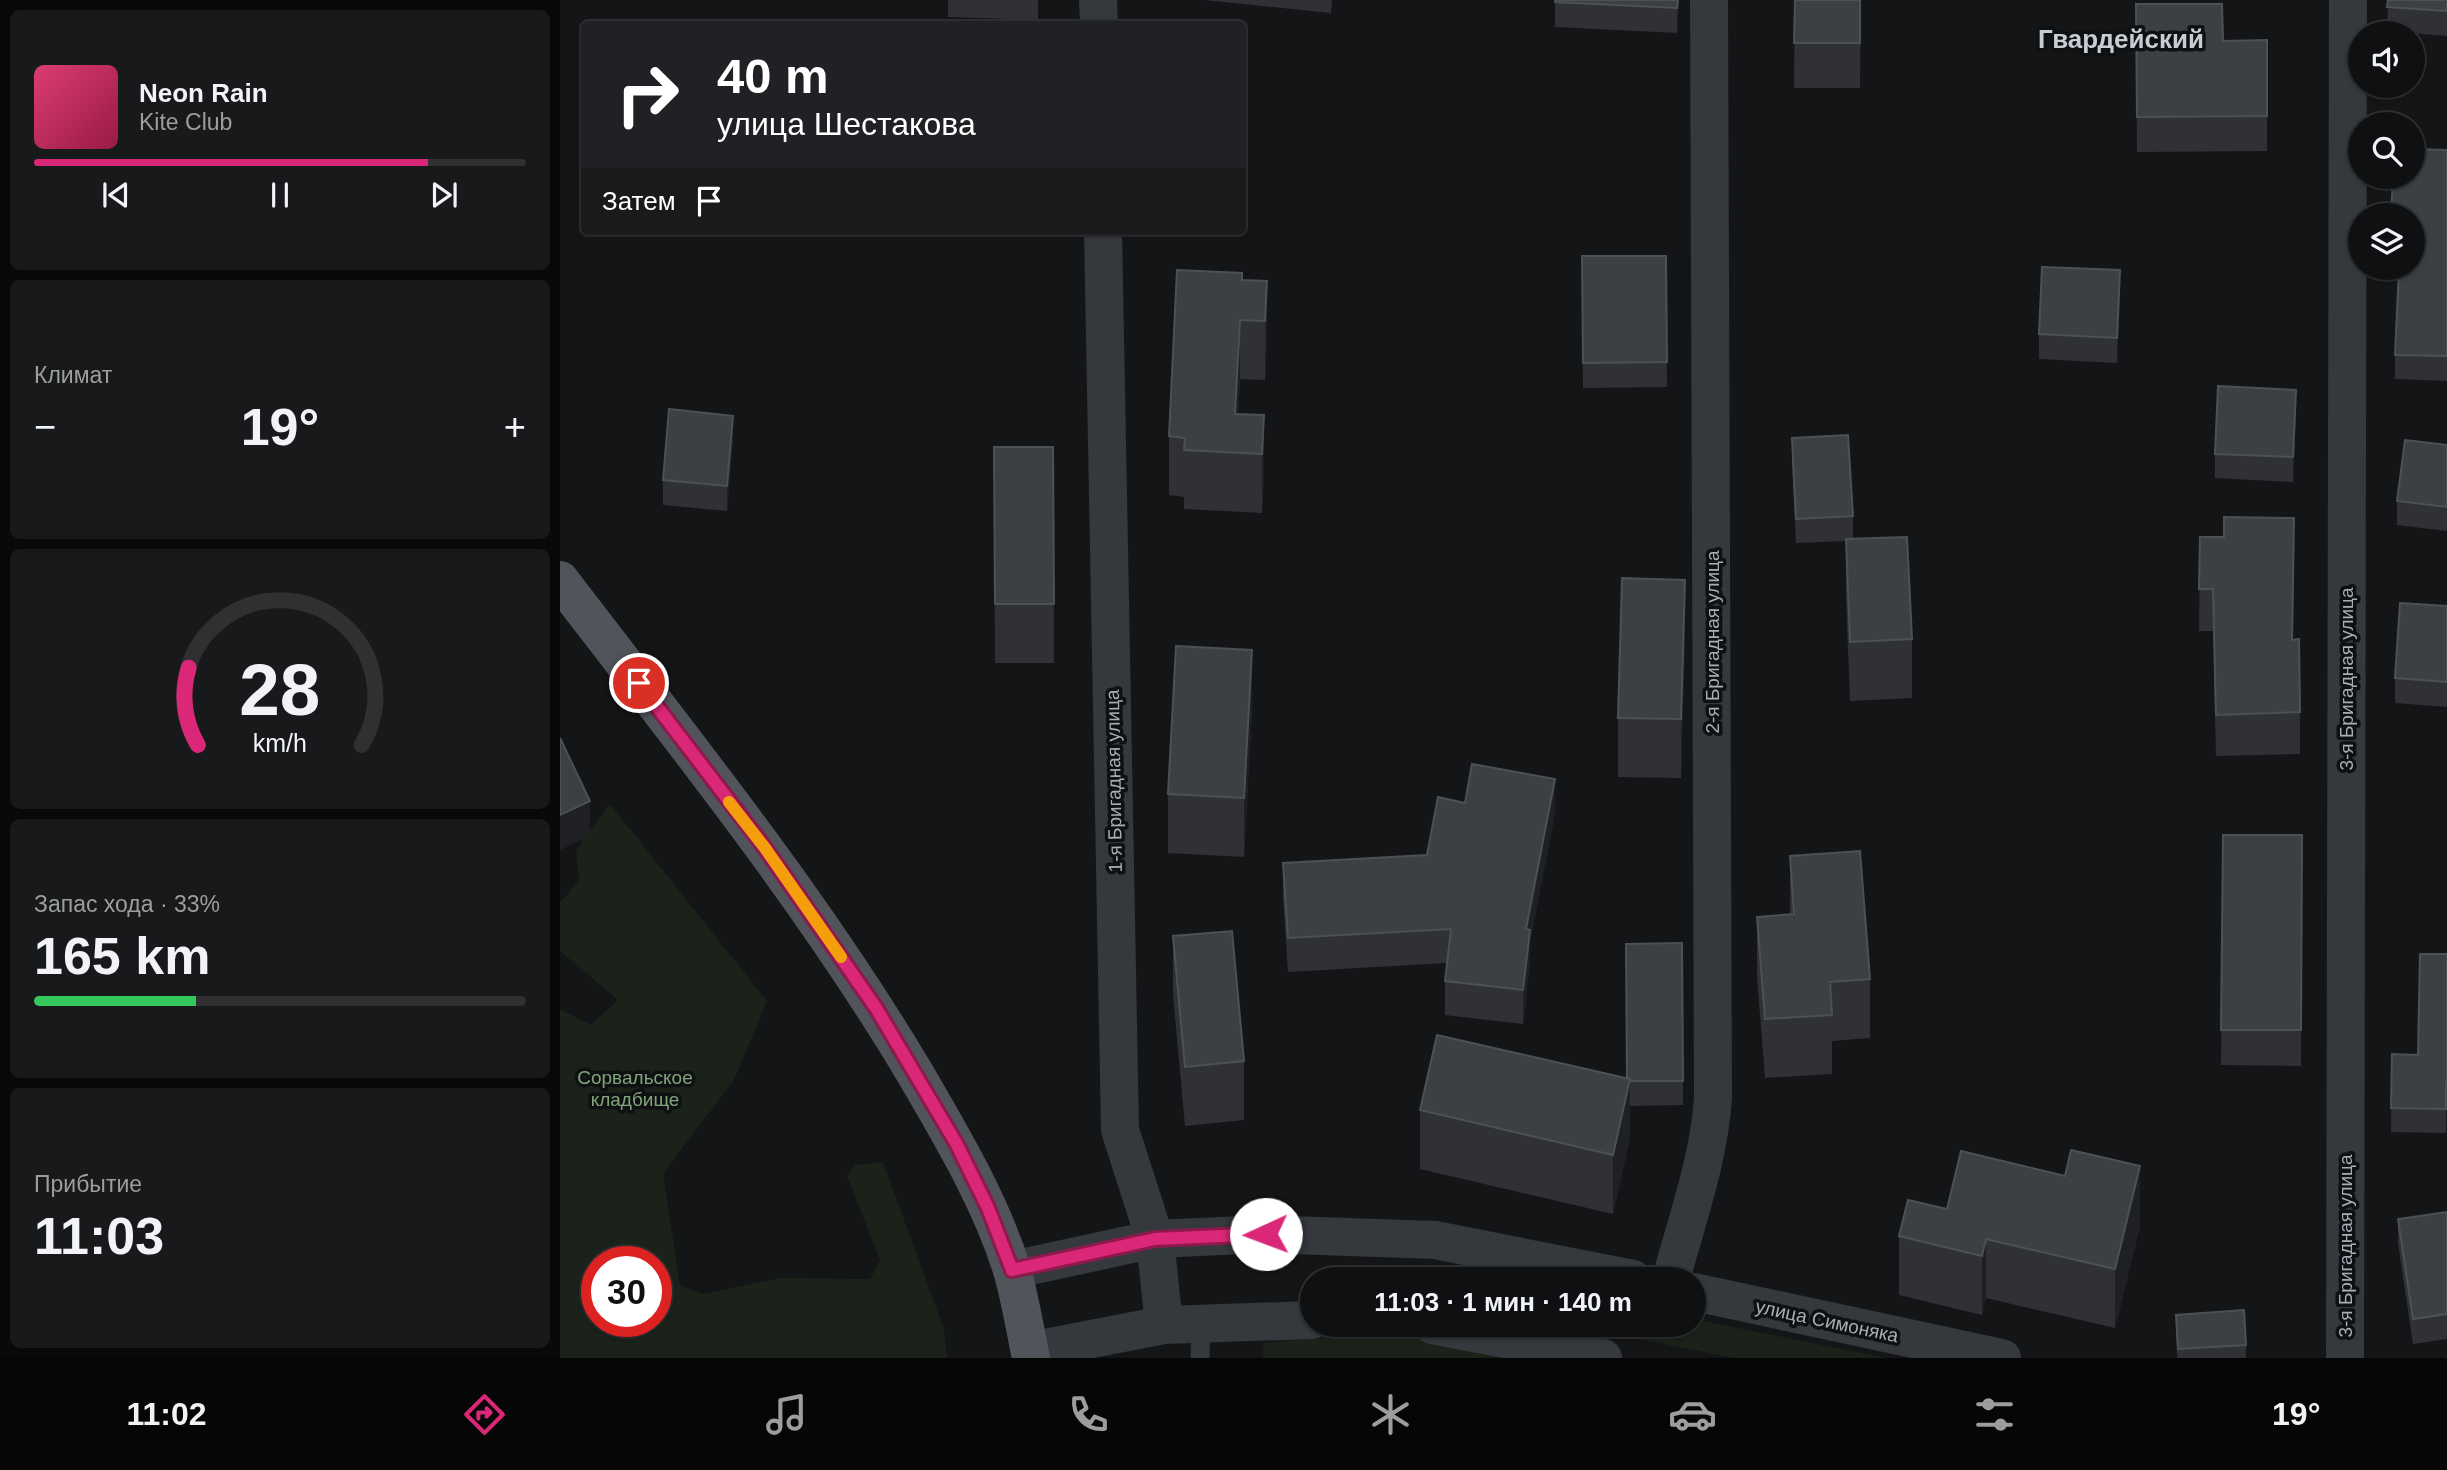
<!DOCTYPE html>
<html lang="ru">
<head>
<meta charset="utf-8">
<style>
  body { margin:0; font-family:Arial,sans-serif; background:#18191a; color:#f1f3f6; height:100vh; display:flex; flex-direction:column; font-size:26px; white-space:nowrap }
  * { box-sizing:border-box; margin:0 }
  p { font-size:23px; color:#9b9d9f }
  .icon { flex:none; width:38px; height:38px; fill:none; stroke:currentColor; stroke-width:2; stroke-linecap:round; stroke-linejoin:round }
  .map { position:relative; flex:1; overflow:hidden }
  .sheet { display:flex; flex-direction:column; gap:10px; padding:10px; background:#080909; width:560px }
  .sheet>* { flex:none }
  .banner { position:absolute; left:21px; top:21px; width:665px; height:214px; border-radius:7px; box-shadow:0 2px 5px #0004,0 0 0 2px #2f3031; background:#202124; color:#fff; overflow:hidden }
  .controls { position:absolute; left:1788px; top:21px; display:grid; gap:14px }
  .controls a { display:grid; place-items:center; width:77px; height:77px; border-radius:50%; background:#0f1011; box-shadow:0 2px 5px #0004,0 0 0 2px #2f3031; font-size:35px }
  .speed { position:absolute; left:21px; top:1246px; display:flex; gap:14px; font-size:35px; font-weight:700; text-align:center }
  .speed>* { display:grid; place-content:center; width:91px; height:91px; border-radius:50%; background:#0f1011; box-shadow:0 2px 5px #0004,0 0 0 2px #2f3031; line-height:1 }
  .speed .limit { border:10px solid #d22; background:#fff; color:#111 }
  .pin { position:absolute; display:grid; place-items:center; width:60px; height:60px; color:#fff; margin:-30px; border:4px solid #fff; border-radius:50%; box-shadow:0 2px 7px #0007 }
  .me { position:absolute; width:77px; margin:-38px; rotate:268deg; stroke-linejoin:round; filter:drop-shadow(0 0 5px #0008) }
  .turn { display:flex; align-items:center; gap:24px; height:147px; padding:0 21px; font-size:32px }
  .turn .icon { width:91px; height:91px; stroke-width:2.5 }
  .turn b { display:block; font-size:49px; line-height:60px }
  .then { display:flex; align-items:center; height:66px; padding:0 21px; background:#0003; gap:14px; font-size:26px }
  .big { font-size:52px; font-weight:700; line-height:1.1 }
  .sheet .widget { flex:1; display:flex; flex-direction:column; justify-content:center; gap:10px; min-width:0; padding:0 24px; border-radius:10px; background:#18191a }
  .sheet .dial { align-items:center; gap:0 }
  .dial svg { height:182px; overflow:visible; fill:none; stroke:#2f3031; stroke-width:7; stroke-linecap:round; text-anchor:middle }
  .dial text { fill:#f1f3f6; stroke:none }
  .song { display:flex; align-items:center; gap:21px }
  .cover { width:84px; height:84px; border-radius:10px; background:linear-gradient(135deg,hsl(340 70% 55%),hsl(340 70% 35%)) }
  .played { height:7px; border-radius:4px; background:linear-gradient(90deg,#db2777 80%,#2f3031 80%) }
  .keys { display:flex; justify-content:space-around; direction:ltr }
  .heat { display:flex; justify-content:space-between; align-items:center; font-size:38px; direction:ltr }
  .charge { height:10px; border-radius:5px; background:linear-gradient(90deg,#34c759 33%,#2f3031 0) }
  .trip { position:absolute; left:740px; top:1267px; width:406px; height:70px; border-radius:35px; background:#0f1011; box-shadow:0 2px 5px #0004,0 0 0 2px #2f3031; font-weight:700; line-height:70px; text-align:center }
  .tab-bar { display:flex; height:112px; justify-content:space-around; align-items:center; background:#060607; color:#9b9d9f }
  .tab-bar .icon { width:49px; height:49px }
  .tab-bar .current { color:#db2777 }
  .tab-bar b { font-size:32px; color:#f1f3f6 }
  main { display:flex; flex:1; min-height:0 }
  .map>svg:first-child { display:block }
</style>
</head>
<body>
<main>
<section class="sheet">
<div class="widget">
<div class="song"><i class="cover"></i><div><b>Neon Rain</b><p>Kite Club</p></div></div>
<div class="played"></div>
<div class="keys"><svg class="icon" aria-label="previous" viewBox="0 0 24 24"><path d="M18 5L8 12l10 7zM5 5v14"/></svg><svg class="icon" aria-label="pause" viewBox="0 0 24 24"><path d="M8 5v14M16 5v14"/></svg><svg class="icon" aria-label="next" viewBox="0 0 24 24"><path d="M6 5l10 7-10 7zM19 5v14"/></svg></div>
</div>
<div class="widget"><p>Климат</p>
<div class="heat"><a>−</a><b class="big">19°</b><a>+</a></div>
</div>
<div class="widget dial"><svg viewBox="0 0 100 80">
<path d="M14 69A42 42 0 1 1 86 69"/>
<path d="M14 69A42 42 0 0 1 10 35" stroke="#db2777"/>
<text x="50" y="56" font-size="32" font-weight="700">28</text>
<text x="50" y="72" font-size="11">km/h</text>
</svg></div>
<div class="widget"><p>Запас хода · 33%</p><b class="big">165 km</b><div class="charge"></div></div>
<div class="widget"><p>Прибытие</p><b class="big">11:03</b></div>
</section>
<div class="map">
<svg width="1887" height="1358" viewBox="0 0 1887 1358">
  <rect width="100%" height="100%" fill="#141517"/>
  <path fill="#1b221a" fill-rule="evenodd" d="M 50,804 L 207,1001 L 174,1080 L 103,1174 L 120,1285 L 143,1294 L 220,1278 L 310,1279 L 320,1260 L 287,1176 L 295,1165 L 323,1162 L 384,1329 L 387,1358 L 0,1358 L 0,1009 L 31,1025 L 58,1000 L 0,951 L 0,903 L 19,880 L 16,850 ZM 37,1262 L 96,1262 L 96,1321 L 37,1321 Z
    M 1134,1319 L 1327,1358 L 1174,1358 L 1010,1325 L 1134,1325 Z
    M 833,1331 L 938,1358 L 702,1358 L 704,1343 Z"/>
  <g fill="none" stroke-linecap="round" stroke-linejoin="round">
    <path stroke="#35383c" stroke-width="19" d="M 640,1358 L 641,1322"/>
    <path stroke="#35383c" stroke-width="38" d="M 538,0 L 539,24
      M 543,231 L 560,1130 L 595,1239 L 604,1325
      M 452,1270 L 595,1239 L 706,1234 L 875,1240 L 1073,1279
      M 1111,1279 C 1127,1220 1149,1159 1153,1098 L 1149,0
      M 1134,1292 L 1442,1358
      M 872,1325 L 1043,1358
      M 470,1351 L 604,1325 L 752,1320
      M 1785,1358 L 1788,0"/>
    <path stroke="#51555b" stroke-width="38" d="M 0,580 C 123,741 252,900 356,1075 C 392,1137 430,1200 452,1270 C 460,1298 465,1329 471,1358"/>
  </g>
  <path fill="#303135" d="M 388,0 L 478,0 L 478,20 L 388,17 Z
    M 644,0 L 772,0 L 771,13 Z
    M 995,0 L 1119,0 L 1117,33 L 995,27 Z
    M 1235,0 L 1301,0 L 1300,88 L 1234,88 Z
    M 1828,0 L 1887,0 L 1887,36 L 1827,31 Z
    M 1576,4 L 1663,41 L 1707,40 L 1707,151 L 1577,152 Z
    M 1887,150 L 1887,381 L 1835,379 L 1835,355 Z
    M 1022,256 L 1106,256 L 1107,387 L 1023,388 Z
    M 682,280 L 707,281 L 707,340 L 705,380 L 680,379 L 678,414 L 704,415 L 704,474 L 702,513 L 624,509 L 624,497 L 609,495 L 609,436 Z
    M 1560,295 L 1557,363 L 1479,359 L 1479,334 Z
    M 1736,414 L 1733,482 L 1655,478 L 1655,454 Z
    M 1232,438 L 1293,516 L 1293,539 L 1352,639 L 1352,698 L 1290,701 L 1286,598 L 1286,541 L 1236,543 L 1232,463 Z
    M 173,440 L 167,511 L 103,505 L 103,480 Z
    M 1887,445 L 1887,531 L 1837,525 L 1837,501 Z
    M 434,447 L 493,447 L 494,663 L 435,663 Z
    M 1640,537 L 1734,560 L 1733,640 L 1740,712 L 1740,754 L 1656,756 L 1653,631 L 1639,631 Z
    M 1887,606 L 1887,707 L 1835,703 L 1835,678 Z
    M 1125,639 L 1121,778 L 1058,777 L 1058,718 Z
    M 692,709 L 684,857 L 608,853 L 608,794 Z
    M 905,803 L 995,813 L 970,942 L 970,963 L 963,1024 L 885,1015 L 885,981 L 887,963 L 728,972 L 723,897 L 723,863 L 867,855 Z
    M 1663,835 L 1742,835 L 1741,1066 L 1661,1065 Z
    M 1230,856 L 1310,979 L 1310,1038 L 1272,1041 L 1272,1074 L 1205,1078 L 1197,976 L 1197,917 L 1230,914 Z
    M 613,936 L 684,1061 L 684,1120 L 625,1126 L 613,995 Z
    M 1122,943 L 1123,1105 L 1070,1106 L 1070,1138 L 1053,1214 L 860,1169 L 860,1110 L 1067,1078 Z
    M 1887,954 L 1887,1107 L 1886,1107 L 1886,1133 L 1831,1132 L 1832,1054 L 1858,1055 Z
    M 1387,1209 L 1580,1226 L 1555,1328 L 1426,1298 L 1422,1315 L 1339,1295 L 1339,1236 Z
    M 1887,1212 L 1887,1339 L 1853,1344 L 1838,1243 L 1838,1219 Z
    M 1616,1315 L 1686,1345 L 1686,1358 L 1617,1358 Z"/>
  <path fill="#1f2023" d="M 1118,0 L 1119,0 L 1117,33 L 1117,8 Z
    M 1560,270 L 1560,295 L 1557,363 L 1557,338 Z
    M 707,281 L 707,340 L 705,380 L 705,321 Z
    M 680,320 L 680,379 L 676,452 L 675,414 Z
    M 1736,390 L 1736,414 L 1733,482 L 1733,457 Z
    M 704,415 L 704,474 L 702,513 L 702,454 Z
    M 173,416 L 173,440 L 167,511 L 167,486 Z
    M 1125,580 L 1125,639 L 1121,778 L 1121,719 Z
    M 692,650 L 692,709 L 684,857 L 684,798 Z
    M 995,779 L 995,813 L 970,942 L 970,963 L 963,1024 L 963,990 L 966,929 Z
    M 30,801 L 30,836 L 0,850 L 0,815 Z
    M 1070,1079 L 1070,1138 L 1053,1214 L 1053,1155 Z
    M 1580,1166 L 1580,1226 L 1555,1328 L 1555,1269 Z
    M 1426,1239 L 1426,1298 L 1422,1315 L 1422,1256 Z"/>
  <path fill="#3c3f43" stroke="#4d5055" stroke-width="2" d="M 995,0 L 1118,0 L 1117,8 L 995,2 Z
    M 1235,0 L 1300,0 L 1300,43 L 1234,43 Z
    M 1828,0 L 1887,0 L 1887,11 L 1827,7 Z
    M 1576,4 L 1662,4 L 1663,41 L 1707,40 L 1707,116 L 1577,117 Z
    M 1853,149 L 1887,150 L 1887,356 L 1835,355 L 1839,268 L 1853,268 L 1853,215 L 1831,215 L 1833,177 L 1853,177 Z
    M 1022,256 L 1106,256 L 1107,362 L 1023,363 Z
    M 1482,267 L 1560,270 L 1557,338 L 1479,334 Z
    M 617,270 L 682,273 L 682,280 L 707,281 L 705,321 L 680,320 L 675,414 L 704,415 L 702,454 L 624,450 L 625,438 L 609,436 Z
    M 1658,386 L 1736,390 L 1733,457 L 1655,454 Z
    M 109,409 L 173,416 L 167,486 L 103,480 Z
    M 1288,435 L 1293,516 L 1236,519 L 1232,438 Z
    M 1845,440 L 1887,445 L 1887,507 L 1837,501 Z
    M 434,447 L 493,447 L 494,604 L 435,604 Z
    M 1664,517 L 1734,518 L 1732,640 L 1739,639 L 1740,712 L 1656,715 L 1653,589 L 1639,589 L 1640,537 L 1664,537 Z
    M 1347,537 L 1352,639 L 1290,642 L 1286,539 Z
    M 1062,578 L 1125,580 L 1121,719 L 1058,718 Z
    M 1840,603 L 1887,606 L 1887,682 L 1835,678 Z
    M 616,646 L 692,650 L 684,798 L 608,794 Z
    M 0,738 L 30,801 L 0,815 Z
    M 912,764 L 995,779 L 966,929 L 970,930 L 963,990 L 885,981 L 891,929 L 728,938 L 723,863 L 867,855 L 878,797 L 905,803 Z
    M 1663,835 L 1742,835 L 1741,1030 L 1661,1030 Z
    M 1300,851 L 1310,979 L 1270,982 L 1272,1015 L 1205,1019 L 1197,917 L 1234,914 L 1230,856 Z
    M 672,931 L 684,1061 L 625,1067 L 613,936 Z
    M 1122,943 L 1123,1081 L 1070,1081 L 1070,1079 L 1067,1078 L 1066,944 Z
    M 1860,954 L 1887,954 L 1887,1083 L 1886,1083 L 1886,1109 L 1831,1108 L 1832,1054 L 1858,1055 Z
    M 877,1035 L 1070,1079 L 1053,1155 L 860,1110 Z
    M 1511,1150 L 1580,1166 L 1555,1269 L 1426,1239 L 1422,1256 L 1339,1236 L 1348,1200 L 1387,1209 L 1401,1151 L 1505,1176 Z
    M 1887,1212 L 1887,1314 L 1853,1319 L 1838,1219 Z
    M 1684,1310 L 1686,1345 L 1618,1349 L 1616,1315 Z"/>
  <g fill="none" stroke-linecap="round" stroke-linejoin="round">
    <g stroke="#8e194d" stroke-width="18">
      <path id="route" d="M 79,683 L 205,848 L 316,1008 L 396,1143 L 428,1208 L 452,1270 L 595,1239 L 706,1234"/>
    </g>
    <use href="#route" stroke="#db2777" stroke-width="12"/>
    <path stroke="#f59e0b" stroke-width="12" d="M 169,802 L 205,848 L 281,957"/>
  </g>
  <g text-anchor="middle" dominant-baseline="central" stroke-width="7" stroke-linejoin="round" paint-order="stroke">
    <g font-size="19" fill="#a5afb8" stroke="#0f1012">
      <text transform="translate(1152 642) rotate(-90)">2-я Бригадная улица</text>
      <text transform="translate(1786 679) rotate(-90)">3-я Бригадная улица</text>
      <text transform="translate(554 781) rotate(-91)">1-я Бригадная улица</text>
      <text transform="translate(1785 1246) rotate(-90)">3-я Бригадная улица</text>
      <text transform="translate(1267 1321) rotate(12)">улица Симоняка</text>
    </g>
    <g font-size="19" fill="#81a57a" stroke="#0f1012">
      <text x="75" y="1077">Сорвальское<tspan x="75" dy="22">кладбище</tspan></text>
    </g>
    <g font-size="26" font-weight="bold" fill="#c6cdd4" stroke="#0f1012">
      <text x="1561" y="39">Гвардейский</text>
    </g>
  </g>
</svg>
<div class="controls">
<a><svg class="icon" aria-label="sound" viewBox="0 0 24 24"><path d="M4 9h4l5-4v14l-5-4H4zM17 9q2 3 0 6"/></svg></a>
<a><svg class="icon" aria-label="search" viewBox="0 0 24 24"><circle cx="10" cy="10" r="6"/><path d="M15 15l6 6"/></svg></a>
<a><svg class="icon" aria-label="layers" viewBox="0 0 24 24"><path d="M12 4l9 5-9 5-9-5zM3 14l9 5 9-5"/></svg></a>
</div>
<div class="speed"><div class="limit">30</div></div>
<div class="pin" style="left:79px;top:683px;background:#d93025"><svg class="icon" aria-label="arrive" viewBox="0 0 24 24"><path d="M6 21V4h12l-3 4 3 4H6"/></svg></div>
<svg class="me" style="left:706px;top:1234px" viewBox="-20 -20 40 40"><circle r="19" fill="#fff"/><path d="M0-13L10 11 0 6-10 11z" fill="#db2777"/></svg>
<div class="trip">11:03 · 1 мин · 140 m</div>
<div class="banner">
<div class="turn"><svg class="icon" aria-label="right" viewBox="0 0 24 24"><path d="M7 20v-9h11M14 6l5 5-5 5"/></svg><div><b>40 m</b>улица Шестакова</div></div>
<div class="then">Затем<svg class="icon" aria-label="arrive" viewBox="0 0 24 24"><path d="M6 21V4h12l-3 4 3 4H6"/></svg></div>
</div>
</div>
</main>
<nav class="tab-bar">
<b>11:02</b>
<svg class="icon current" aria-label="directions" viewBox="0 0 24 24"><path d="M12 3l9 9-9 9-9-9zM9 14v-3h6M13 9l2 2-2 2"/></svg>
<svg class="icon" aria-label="music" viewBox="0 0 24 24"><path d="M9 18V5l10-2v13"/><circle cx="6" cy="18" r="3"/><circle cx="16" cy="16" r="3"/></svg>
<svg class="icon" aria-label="phone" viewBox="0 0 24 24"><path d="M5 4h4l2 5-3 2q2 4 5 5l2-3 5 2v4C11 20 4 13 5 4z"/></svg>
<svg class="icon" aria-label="climate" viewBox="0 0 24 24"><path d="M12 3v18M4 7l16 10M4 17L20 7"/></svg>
<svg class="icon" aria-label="car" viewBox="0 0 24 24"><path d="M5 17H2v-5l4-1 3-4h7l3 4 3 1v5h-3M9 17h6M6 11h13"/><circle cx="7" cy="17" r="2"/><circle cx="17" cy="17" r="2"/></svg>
<svg class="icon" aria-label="filters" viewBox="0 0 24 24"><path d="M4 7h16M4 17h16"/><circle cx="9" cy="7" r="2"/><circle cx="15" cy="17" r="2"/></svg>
<b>19°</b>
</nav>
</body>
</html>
